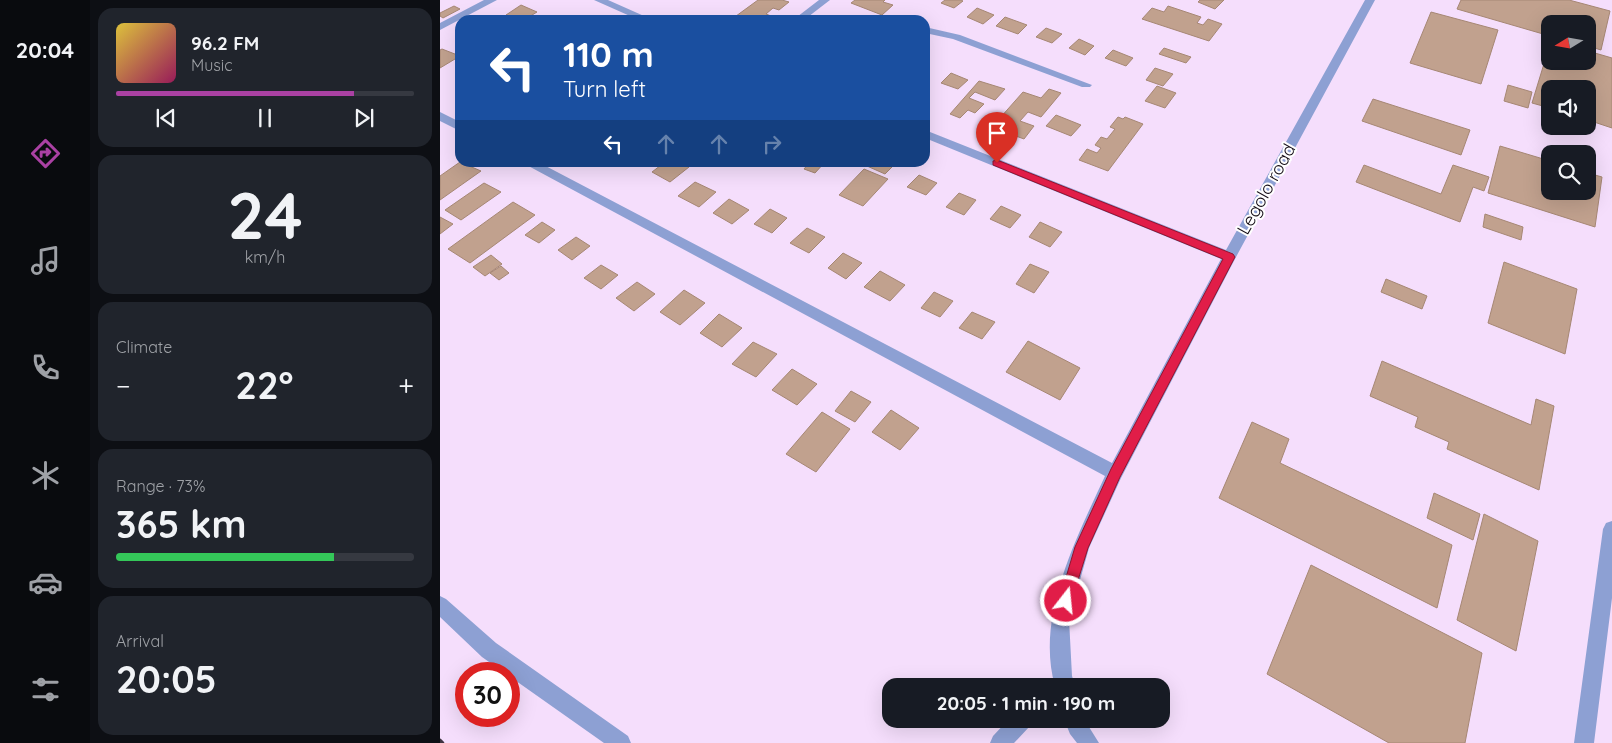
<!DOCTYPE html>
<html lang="en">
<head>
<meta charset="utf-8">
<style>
  body { margin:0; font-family:Quicksand,sans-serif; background:#20242c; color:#f1f3f6; height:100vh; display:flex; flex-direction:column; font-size:19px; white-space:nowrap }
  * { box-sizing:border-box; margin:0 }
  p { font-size:16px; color:#9ea1a6 }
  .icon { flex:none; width:28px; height:28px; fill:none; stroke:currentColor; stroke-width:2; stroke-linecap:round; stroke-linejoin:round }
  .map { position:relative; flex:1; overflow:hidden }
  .panel { display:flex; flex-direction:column; gap:8px; padding:8px; background:#0d0f14; width:350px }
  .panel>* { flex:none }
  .top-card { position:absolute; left:15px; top:15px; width:475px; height:152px; border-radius:15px; box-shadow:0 5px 20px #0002; background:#1a4fa0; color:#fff; overflow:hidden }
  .needle { width:32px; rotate:259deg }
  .controls { position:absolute; left:1101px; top:15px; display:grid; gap:10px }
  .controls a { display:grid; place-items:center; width:55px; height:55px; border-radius:10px; background:#171b24; box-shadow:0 5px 20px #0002; font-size:25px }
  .speed { position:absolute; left:15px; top:662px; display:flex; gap:10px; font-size:25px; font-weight:700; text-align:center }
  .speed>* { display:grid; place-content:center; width:65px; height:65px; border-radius:50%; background:#171b24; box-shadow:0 5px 20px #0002; line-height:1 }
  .speed .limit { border:8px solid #d22; background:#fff; color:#111 }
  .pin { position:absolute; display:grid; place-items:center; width:42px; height:42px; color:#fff; margin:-51px -21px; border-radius:50% 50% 50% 0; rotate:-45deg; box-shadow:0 0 5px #0007 }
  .pin .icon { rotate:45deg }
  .me { position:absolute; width:55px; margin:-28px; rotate:16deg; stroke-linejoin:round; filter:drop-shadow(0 0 4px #0008) }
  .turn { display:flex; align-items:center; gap:18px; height:105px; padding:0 25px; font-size:22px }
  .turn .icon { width:65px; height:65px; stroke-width:2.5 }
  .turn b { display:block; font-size:35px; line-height:42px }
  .lanes { display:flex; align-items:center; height:48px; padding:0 25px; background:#0003; justify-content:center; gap:25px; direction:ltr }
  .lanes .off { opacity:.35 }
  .big { font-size:38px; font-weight:700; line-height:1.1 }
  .panel .card { flex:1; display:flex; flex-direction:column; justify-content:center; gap:8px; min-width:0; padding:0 18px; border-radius:15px; background:#20242c }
  .panel .dial { align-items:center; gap:0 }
  .dial b { font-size:65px; line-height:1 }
  .song { display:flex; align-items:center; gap:15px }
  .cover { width:60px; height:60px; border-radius:8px; background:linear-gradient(135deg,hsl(50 70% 55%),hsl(330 70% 35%)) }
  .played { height:5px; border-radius:2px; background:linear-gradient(90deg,#aa41a3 80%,#363941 80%) }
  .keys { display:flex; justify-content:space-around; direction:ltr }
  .heat { display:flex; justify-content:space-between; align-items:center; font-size:28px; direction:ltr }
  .charge { height:8px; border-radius:4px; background:linear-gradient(90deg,#34c759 73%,#363941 0) }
  .trip { position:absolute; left:442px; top:678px; width:288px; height:50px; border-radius:15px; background:#171b24; box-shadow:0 5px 20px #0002; font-weight:700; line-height:50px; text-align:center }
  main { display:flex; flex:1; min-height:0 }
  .dock { display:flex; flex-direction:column; width:90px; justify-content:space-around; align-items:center; background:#090b0e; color:#9ea1a6 }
  .dock .icon { width:35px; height:35px }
  .dock .selected { color:#aa41a3 }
  .dock b { font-size:22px; color:#f1f3f6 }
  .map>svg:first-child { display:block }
</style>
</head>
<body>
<main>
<nav class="dock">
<b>20:04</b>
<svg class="icon selected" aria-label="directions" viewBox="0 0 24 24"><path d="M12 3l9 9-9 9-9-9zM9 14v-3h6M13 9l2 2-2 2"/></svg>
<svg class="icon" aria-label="music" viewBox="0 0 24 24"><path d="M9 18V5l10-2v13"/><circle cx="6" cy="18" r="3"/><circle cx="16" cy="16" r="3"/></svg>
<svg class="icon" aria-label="phone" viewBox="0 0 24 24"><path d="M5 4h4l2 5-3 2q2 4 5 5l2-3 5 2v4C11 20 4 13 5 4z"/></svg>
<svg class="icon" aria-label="climate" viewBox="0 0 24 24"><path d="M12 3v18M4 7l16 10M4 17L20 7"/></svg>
<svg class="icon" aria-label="car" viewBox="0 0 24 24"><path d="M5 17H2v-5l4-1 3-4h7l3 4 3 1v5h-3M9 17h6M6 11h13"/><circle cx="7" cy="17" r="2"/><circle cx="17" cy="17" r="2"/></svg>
<svg class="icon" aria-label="filters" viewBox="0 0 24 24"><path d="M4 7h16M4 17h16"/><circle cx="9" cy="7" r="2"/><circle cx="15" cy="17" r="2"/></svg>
</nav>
<section class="panel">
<div class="card">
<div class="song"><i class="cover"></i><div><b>96.2 FM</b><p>Music</p></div></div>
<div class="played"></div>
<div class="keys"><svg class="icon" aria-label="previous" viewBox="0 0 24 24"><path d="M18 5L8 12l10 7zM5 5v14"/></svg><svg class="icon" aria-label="pause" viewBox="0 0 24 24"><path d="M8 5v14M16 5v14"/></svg><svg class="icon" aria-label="next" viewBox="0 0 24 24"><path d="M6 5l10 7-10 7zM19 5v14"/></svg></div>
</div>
<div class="card dial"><b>24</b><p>km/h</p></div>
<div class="card"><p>Climate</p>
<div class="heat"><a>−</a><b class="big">22°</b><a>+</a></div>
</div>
<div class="card"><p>Range · 73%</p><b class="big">365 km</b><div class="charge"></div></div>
<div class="card"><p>Arrival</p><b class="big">20:05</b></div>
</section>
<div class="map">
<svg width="1172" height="743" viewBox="0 0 1172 743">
  <rect width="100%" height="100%" fill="#f5defc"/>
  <path fill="#c1a18e" stroke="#a68774" d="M 318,0 L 342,0 L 349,2 L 339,10 L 333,8 L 326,14 L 331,16 L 326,20 L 292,19 Z
    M 415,0 L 445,0 L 443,2 L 453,5 L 442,15 L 411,3 Z
    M 505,0 L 521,0 L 523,1 L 514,8 L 501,3 Z
    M 760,0 L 784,0 L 775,9 L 758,2 Z
    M 1021,0 L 1129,0 L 1170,11 L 1161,50 L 1148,46 L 1148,24 L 1110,24 L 1110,36 L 1017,9 Z
    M 81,5 L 97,12 L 84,20 L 66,15 Z
    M 14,6 L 20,9 L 3,18 L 0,16 L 0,13 Z
    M 728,6 L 761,17 L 757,23 L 763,25 L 768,19 L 782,24 L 769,41 L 702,19 L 712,8 L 724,12 Z
    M 537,8 L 554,15 L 543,24 L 527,17 Z
    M 991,12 L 1058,30 L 1041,84 L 970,63 Z
    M 565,17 L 587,25 L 578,34 L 556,26 Z
    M 606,28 L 622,34 L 612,43 L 596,37 Z
    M 639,39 L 654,46 L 645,55 L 629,48 Z
    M 1110,44 L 1110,61 L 1148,61 L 1148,51 L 1172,58 L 1172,128 L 1148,120 L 1148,89 L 1110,89 L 1110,108 L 1092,103 Z
    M 724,48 L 751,57 L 746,63 L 719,54 Z
    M 2,49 L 20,56 L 0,68 L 0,50 Z
    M 673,50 L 693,58 L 686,66 L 665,58 Z
    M 715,68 L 733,74 L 723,86 L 706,80 Z
    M 511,73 L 528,80 L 518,89 L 501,83 Z
    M 539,81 L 565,89 L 555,100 L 535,92 L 529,98 L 544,104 L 535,113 L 528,110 L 520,118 L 510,114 Z
    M 1068,85 L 1092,92 L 1088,108 L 1064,101 Z
    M 717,86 L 736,93 L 725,108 L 705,101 Z
    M 609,89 L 621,93 L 601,117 L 588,112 L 580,121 L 594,126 L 584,139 L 552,127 L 583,92 L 601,98 Z
    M 933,99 L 1030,130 L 1021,155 L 922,121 Z
    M 616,115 L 641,125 L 631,136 L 606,126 Z
    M 678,117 L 683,119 L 685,117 L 703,124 L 668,171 L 639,160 L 647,149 L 657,153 L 661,148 L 655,145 L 661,137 L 667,139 L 675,129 L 670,127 Z
    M 1060,146 L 1110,161 L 1110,191 L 1148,191 L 1148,173 L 1162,177 L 1155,227 L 1048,193 Z
    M 20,162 L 41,171 L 0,200 L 0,176 Z
    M 225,162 L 241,162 L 249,167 L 230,182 L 212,172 Z
    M 370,162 L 385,162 L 375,173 L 364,169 Z
    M 431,162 L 457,162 L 445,174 L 427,166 Z
    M 924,165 L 1001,194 L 1013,165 L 1049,177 L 1044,191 L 1033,187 L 1020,222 L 916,182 Z
    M 424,169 L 448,179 L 423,206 L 399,195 Z
    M 479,175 L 497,183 L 486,195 L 467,187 Z
    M 255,182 L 276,192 L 259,207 L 238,196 Z
    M 44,183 L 61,192 L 21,220 L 5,210 Z
    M 519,193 L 536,200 L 524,215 L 506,207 Z
    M 289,199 L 309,210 L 292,224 L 273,213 Z
    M 73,202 L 95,215 L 30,263 L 8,249 Z
    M 561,206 L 581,215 L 570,228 L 550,219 Z
    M 330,209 L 347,218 L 332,233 L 314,224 Z
    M 1045,214 L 1083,227 L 1081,240 L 1043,227 Z
    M 0,217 L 13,224 L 0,234 Z
    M 102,222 L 115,230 L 99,243 L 85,235 Z
    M 600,222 L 622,232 L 610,247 L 589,237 Z
    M 367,228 L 385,237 L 369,253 L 350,243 Z
    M 136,237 L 150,246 L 132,260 L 118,250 Z
    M 403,253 L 422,263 L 406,279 L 388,268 Z
    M 51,255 L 62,264 L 45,276 L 33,267 Z
    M 1064,262 L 1137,289 L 1125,354 L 1048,323 Z
    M 590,264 L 609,272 L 594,293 L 576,284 Z
    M 161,265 L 178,275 L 161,289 L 144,278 Z
    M 61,266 L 69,273 L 59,280 L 50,273 Z
    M 440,271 L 465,285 L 450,301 L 424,287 Z
    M 946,279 L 987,296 L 982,309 L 941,292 Z
    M 197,282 L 215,294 L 194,311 L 176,298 Z
    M 244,290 L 265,303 L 240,325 L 220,312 Z
    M 494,292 L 513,301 L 500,317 L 481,308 Z
    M 532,312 L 555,322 L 542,339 L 519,328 Z
    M 279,314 L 302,328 L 282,347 L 260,333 Z
    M 588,341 L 640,368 L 620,400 L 566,372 Z
    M 313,342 L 337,354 L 316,377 L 292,364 Z
    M 942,361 L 1091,425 L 1096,399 L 1114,406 L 1099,490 L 1007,449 L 1009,442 L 975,427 L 978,417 L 930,396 Z
    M 352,369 L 377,384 L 357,405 L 332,390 Z
    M 411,391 L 431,402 L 415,422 L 395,411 Z
    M 451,410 L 479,428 L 460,450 L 432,432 Z
    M 382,412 L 410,429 L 376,472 L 346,454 Z
    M 812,422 L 849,439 L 840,463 L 1012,545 L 997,608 L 779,498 Z
    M 994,493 L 1040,514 L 1033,540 L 987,518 Z
    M 1044,514 L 1098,541 L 1076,651 L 1017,620 Z
    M 871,565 L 1042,653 L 1025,743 L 949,743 L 827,674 Z"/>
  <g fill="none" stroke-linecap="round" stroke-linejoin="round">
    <path fill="#8da0d3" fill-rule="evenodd" d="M 44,0 L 57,0 L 0,30 L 0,23 Z
      M 154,0 L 168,0 L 213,20 L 199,20 Z
      M 379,0 L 390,0 L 364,20 L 353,20 Z
      M 925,0 L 935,0 L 796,257 L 681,478 L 649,548 L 629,619 L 632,676 L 635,686 L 615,686 C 595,617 637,537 665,476 L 81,162 L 98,162 L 672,463 L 781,259 L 485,138 L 485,130 L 786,250 Z
      M 485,27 L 520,35 L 652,85 L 650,87 L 642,87 L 513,39 L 485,33 Z
      M 0,112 L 20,122 L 20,131 L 0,121 Z
      M 1172,521 L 1172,598 L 1154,743 L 1134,743 L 1163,529 L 1166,523 Z
      M 0,596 L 6,599 L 56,643 L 188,736 L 191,743 L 164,743 L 42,657 L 0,617 Z
      M 569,719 L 593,719 L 590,726 L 574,743 L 550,743 L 553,736 Z
      M 624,719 L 644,719 L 659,743 L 637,743 L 630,734 Z"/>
    <path stroke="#3e3441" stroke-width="4.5" d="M 0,741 L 2,743"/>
  </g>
  <path fill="#e11d48" stroke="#92132f" d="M 557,160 L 793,254 L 795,257 L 680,477 L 648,548 L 630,606 L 626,608 L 621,606 L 619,601 L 635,547 L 671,469 L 783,259 L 553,165 L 553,161 Z"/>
  <g text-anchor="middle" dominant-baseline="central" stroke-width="4" stroke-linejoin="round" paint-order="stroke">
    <g font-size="18" fill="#130c15" stroke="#fff">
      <text transform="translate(826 189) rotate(-61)">Legolo road</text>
    </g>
  </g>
</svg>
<div class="controls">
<a><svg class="needle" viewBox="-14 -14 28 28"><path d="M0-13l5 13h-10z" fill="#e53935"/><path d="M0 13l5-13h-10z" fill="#9ea1a6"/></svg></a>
<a><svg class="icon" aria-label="sound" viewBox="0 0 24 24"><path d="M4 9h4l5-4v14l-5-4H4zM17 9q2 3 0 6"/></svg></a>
<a><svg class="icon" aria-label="search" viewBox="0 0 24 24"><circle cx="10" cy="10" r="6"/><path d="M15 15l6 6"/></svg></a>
</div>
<div class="speed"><div class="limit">30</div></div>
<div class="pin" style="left:557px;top:163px;background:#d93025"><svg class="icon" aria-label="arrive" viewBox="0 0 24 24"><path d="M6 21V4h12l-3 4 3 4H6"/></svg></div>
<svg class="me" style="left:626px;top:601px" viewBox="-20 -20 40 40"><circle r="17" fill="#e11d48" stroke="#fff" stroke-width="3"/><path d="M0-11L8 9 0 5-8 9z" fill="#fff"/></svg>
<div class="trip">20:05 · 1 min · 190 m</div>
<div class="top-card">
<div class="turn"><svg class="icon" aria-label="left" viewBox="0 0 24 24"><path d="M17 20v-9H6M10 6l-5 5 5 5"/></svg><div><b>110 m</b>Turn left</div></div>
<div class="lanes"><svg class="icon" aria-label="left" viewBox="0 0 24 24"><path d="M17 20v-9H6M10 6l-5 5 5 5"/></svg><svg class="icon off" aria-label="ahead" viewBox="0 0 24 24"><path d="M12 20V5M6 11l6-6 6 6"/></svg><svg class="icon off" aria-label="ahead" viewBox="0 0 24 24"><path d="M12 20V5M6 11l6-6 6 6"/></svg><svg class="icon off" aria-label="right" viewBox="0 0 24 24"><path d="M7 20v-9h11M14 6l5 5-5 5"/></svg></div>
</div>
</div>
</main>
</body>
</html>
